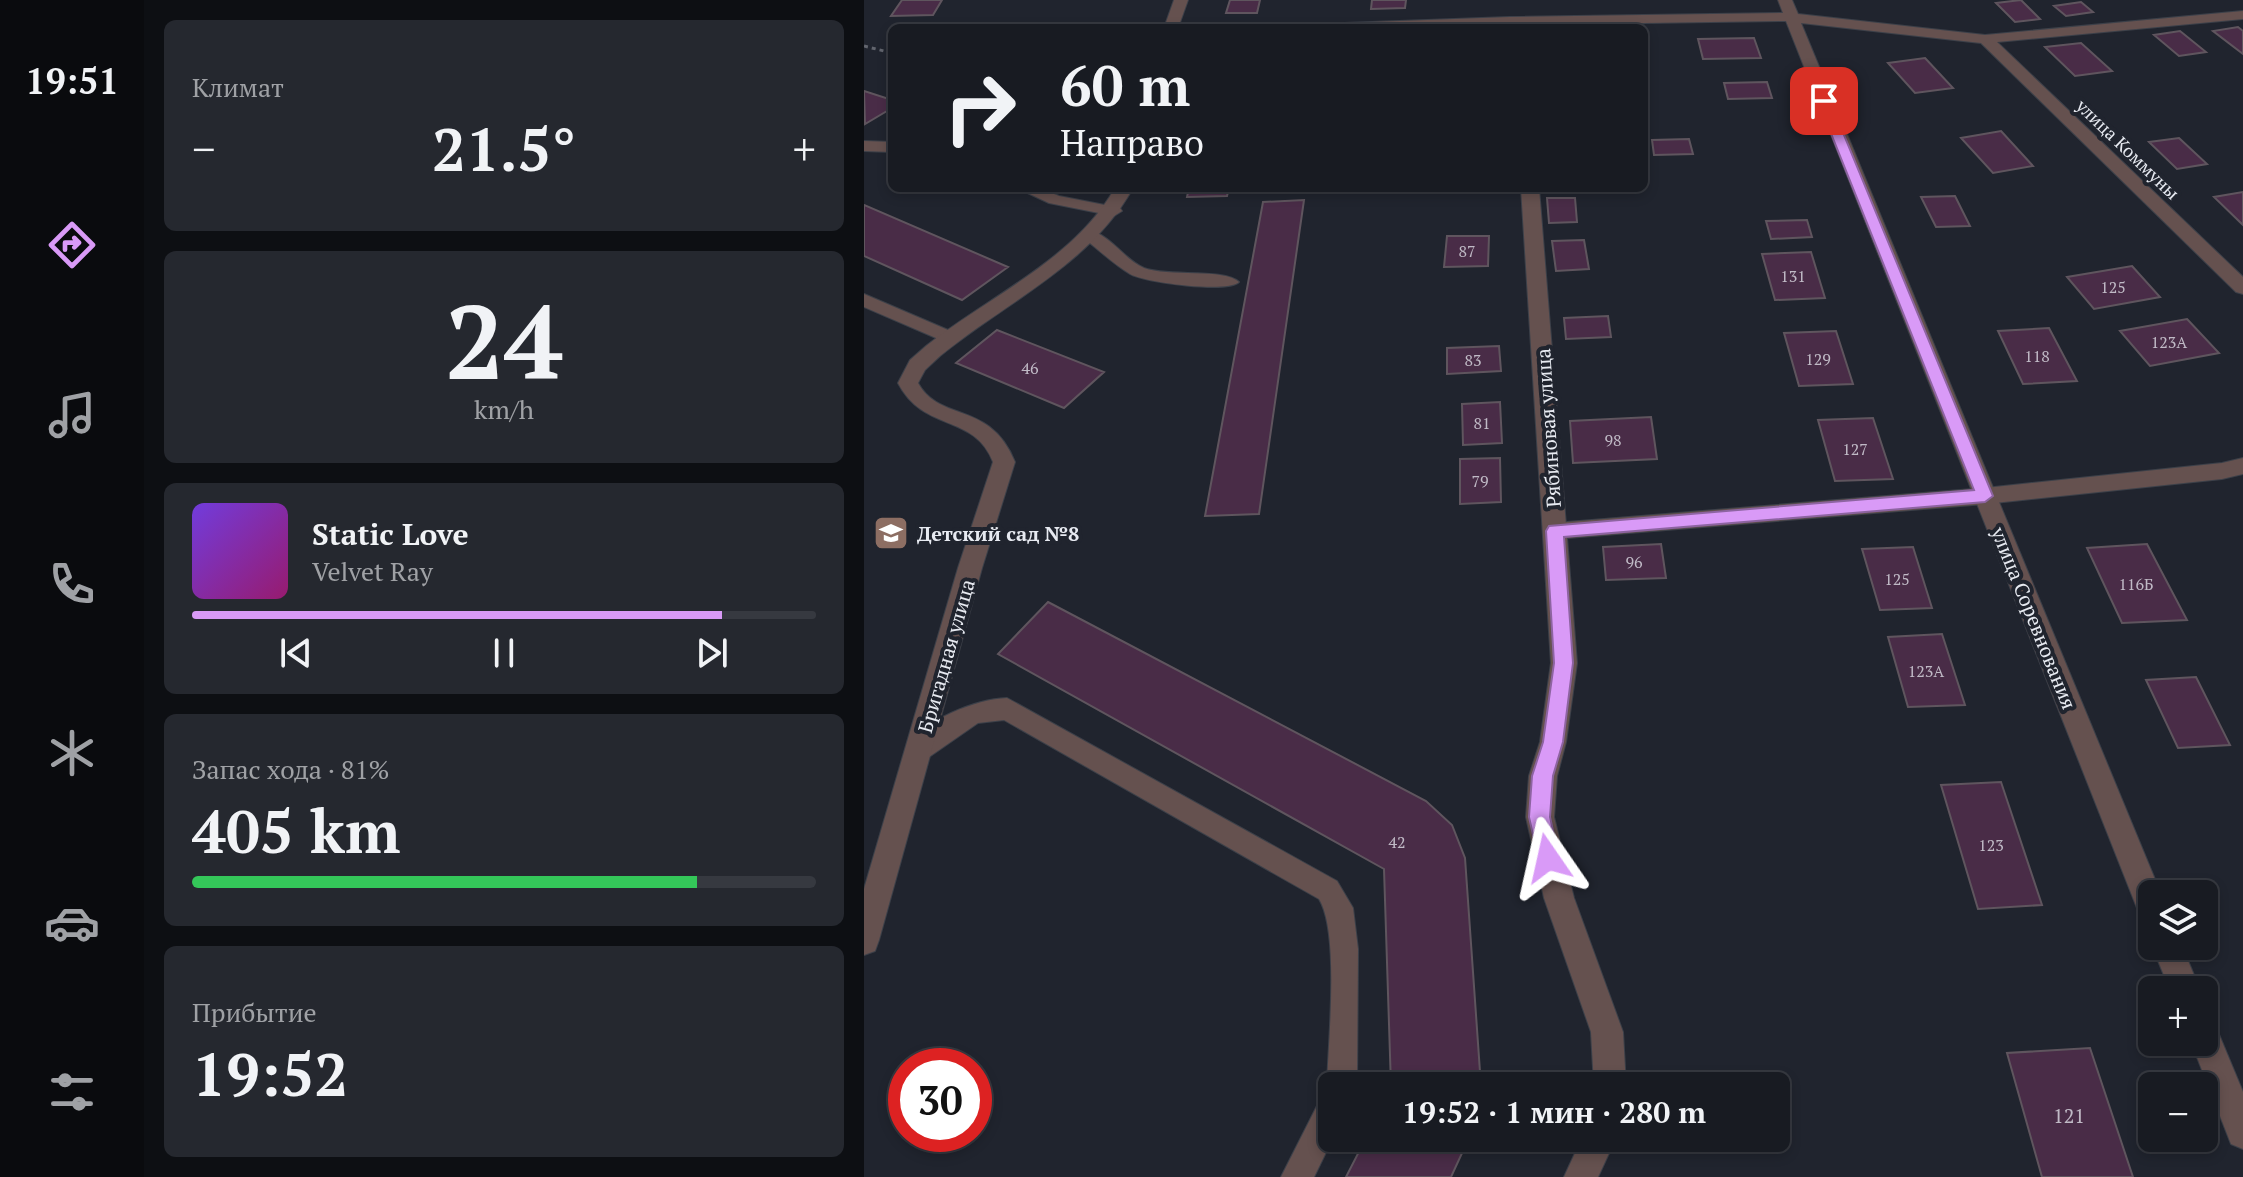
<!DOCTYPE html>
<html lang="ru">
<head>
<meta charset="utf-8">
<style>
  body { margin:0; font-family:"PT Serif",serif; background:#25282f; color:#f1f3f6; height:100vh; display:flex; flex-direction:column; font-size:30px; white-space:nowrap }
  * { box-sizing:border-box; margin:0 }
  p { font-size:26px; color:#9fa1a5 }
  .icon { flex:none; width:44px; height:44px; fill:none; stroke:currentColor; stroke-width:2; stroke-linecap:round; stroke-linejoin:round }
  .map { position:relative; flex:1; overflow:hidden }
  .side { display:flex; flex-direction:column; gap:20px; padding:20px; background:#0d0f13; width:720px }
  .side>* { flex:none }
  .guide { position:absolute; left:24px; top:24px; width:760px; height:168px; border-radius:12px; box-shadow:0 4px 12px #0003,0 0 0 2px #363940; background:#181b22; color:#f1f3f6; overflow:hidden }
  .tools { position:absolute; left:1274px; top:880px; display:grid; gap:16px }
  .tools a { display:grid; place-items:center; width:80px; height:80px; border-radius:12px; background:#181b22; box-shadow:0 4px 12px #0003,0 0 0 2px #363940; font-size:40px }
  .speed { position:absolute; left:24px; top:1048px; display:flex; gap:16px; font-size:40px; font-weight:700; text-align:center }
  .speed>* { display:grid; place-content:center; width:104px; height:104px; border-radius:50%; background:#181b22; box-shadow:0 4px 12px #0003,0 0 0 2px #363940; line-height:1 }
  .speed .limit { border:12px solid #d22; background:#fff; color:#111 }
  .pin { position:absolute; display:grid; place-items:center; width:68px; height:68px; color:#fff; margin:-34px; border-radius:16px; box-shadow:0 4px 12px #0006 }
  .me { position:absolute; width:88px; margin:-44px; rotate:349deg; stroke-linejoin:round; filter:drop-shadow(0 0 6px #0008) }
  .turn { display:flex; align-items:center; gap:28px; height:168px; padding:0 40px; font-size:36px }
  .turn .icon { width:104px; height:104px; stroke-width:2.5 }
  .turn b { display:block; font-size:56px; line-height:68px }
  .big { font-size:60px; font-weight:700; line-height:1.1 }
  .side .widget { flex:1; display:flex; flex-direction:column; justify-content:center; gap:12px; min-width:0; padding:0 28px; border-radius:12px; background:#25282f }
  .side .dial { align-items:center; gap:0 }
  .dial b { font-size:104px; line-height:1 }
  .song { display:flex; align-items:center; gap:24px }
  .cover { width:96px; height:96px; border-radius:12px; background:linear-gradient(135deg,hsl(260 70% 55%),hsl(320 70% 35%)) }
  .played { height:8px; border-radius:4px; background:linear-gradient(90deg,#d99af7 85%,#363940 85%) }
  .keys { display:flex; justify-content:space-around; direction:ltr }
  .heat { display:flex; justify-content:space-between; align-items:center; font-size:44px; direction:ltr }
  .charge { height:12px; border-radius:6px; background:linear-gradient(90deg,#34c759 81%,#363940 0) }
  .trip { position:absolute; left:454px; top:1072px; width:472px; height:80px; border-radius:12px; background:#181b22; box-shadow:0 4px 12px #0003,0 0 0 2px #363940; font-weight:700; line-height:80px; text-align:center }
  main { display:flex; flex:1; min-height:0 }
  .tab-bar { display:flex; flex-direction:column; width:144px; justify-content:space-around; align-items:center; background:#0a0b0e; color:#9fa1a5 }
  .tab-bar .icon { width:56px; height:56px }
  .tab-bar .selected { color:#d99af7 }
  .tab-bar b { font-size:36px; color:#f1f3f6 }
  .map>svg:first-child { display:block }
</style>
</head>
<body>
<main>
<nav class="tab-bar">
<b>19:51</b>
<svg class="icon selected" aria-label="directions" viewBox="0 0 24 24"><path d="M12 3l9 9-9 9-9-9zM9 14v-3h6M13 9l2 2-2 2"/></svg>
<svg class="icon" aria-label="music" viewBox="0 0 24 24"><path d="M9 18V5l10-2v13"/><circle cx="6" cy="18" r="3"/><circle cx="16" cy="16" r="3"/></svg>
<svg class="icon" aria-label="phone" viewBox="0 0 24 24"><path d="M5 4h4l2 5-3 2q2 4 5 5l2-3 5 2v4C11 20 4 13 5 4z"/></svg>
<svg class="icon" aria-label="climate" viewBox="0 0 24 24"><path d="M12 3v18M4 7l16 10M4 17L20 7"/></svg>
<svg class="icon" aria-label="car" viewBox="0 0 24 24"><path d="M5 17H2v-5l4-1 3-4h7l3 4 3 1v5h-3M9 17h6M6 11h13"/><circle cx="7" cy="17" r="2"/><circle cx="17" cy="17" r="2"/></svg>
<svg class="icon" aria-label="filters" viewBox="0 0 24 24"><path d="M4 7h16M4 17h16"/><circle cx="9" cy="7" r="2"/><circle cx="15" cy="17" r="2"/></svg>
</nav>
<section class="side">
<div class="widget"><p>Климат</p>
<div class="heat"><a>−</a><b class="big">21.5°</b><a>+</a></div>
</div>
<div class="widget dial"><b>24</b><p>km/h</p></div>
<div class="widget">
<div class="song"><i class="cover"></i><div><b>Static Love</b><p>Velvet Ray</p></div></div>
<div class="played"></div>
<div class="keys"><svg class="icon" aria-label="previous" viewBox="0 0 24 24"><path d="M18 5L8 12l10 7zM5 5v14"/></svg><svg class="icon" aria-label="pause" viewBox="0 0 24 24"><path d="M8 5v14M16 5v14"/></svg><svg class="icon" aria-label="next" viewBox="0 0 24 24"><path d="M6 5l10 7-10 7zM19 5v14"/></svg></div>
</div>
<div class="widget"><p>Запас хода · 81%</p><b class="big">405 km</b><div class="charge"></div></div>
<div class="widget"><p>Прибытие</p><b class="big">19:52</b></div>
</section>
<div class="map">
<svg width="1379" height="1177" viewBox="0 0 1379 1177">
  <rect width="100%" height="100%" fill="#20242e"/>
  <path fill="#492c47" stroke="#5f555e" stroke-width="2" d="M 38,0 L 78,0 L 69,15 L 27,16 Z
    M 366,0 L 396,0 L 393,13 L 362,13 Z
    M 508,0 L 542,0 L 541,8 L 507,9 Z
    M 1157,0 L 1176,19 L 1151,22 L 1132,3 Z
    M 1217,2 L 1229,12 L 1202,16 L 1190,6 Z
    M 1374,27 L 1379,31 L 1379,54 L 1349,31 Z
    M 1316,31 L 1342,52 L 1315,56 L 1290,35 Z
    M 890,38 L 897,58 L 839,59 L 834,39 Z
    M 1217,43 L 1248,71 L 1211,76 L 1181,47 Z
    M 1061,58 L 1089,88 L 1051,93 L 1024,63 Z
    M 903,82 L 908,98 L 864,99 L 860,83 Z
    M 0,91 L 28,100 L 28,108 L 1,124 Z
    M 1137,131 L 1169,166 L 1129,173 L 1097,138 Z
    M 1315,138 L 1343,164 L 1313,169 L 1285,142 Z
    M 825,139 L 829,154 L 790,155 L 788,140 Z
    M 325,188 L 365,188 L 363,196 L 323,197 Z
    M 1379,192 L 1379,225 L 1350,197 Z
    M 1091,196 L 1106,226 L 1072,227 L 1057,197 Z
    M 683,198 L 711,198 L 713,222 L 685,223 Z
    M 440,200 L 395,514 L 341,516 L 399,202 Z
    M 0,205 L 144,267 L 98,300 L 0,256 Z
    M 943,220 L 948,237 L 907,239 L 902,221 Z
    M 583,236 L 625,236 L 624,266 L 580,267 Z
    M 720,240 L 725,269 L 692,271 L 688,241 Z
    M 947,252 L 961,298 L 911,300 L 898,254 Z
    M 1268,266 L 1296,297 L 1230,309 L 1203,277 Z
    M 744,316 L 747,337 L 702,339 L 700,318 Z
    M 1323,319 L 1355,353 L 1286,366 L 1256,331 Z
    M 1185,328 L 1213,381 L 1159,384 L 1134,331 Z
    M 133,330 L 240,372 L 200,408 L 92,363 Z
    M 972,331 L 989,384 L 935,386 L 920,333 Z
    M 635,346 L 637,371 L 583,374 L 583,348 Z
    M 636,402 L 638,443 L 599,445 L 598,404 Z
    M 787,417 L 793,459 L 709,463 L 706,421 Z
    M 1009,418 L 1029,479 L 971,481 L 954,420 Z
    M 636,458 L 637,502 L 596,504 L 596,459 Z
    M 797,544 L 802,578 L 742,580 L 739,547 Z
    M 1283,544 L 1323,620 L 1258,623 L 1223,548 Z
    M 1049,547 L 1068,608 L 1016,610 L 998,549 Z
    M 184,602 L 562,801 L 588,825 L 601,858 L 617,1086 L 527,1086 L 520,869 L 134,654 Z
    M 1078,634 L 1101,705 L 1044,707 L 1024,637 Z
    M 1332,677 L 1366,745 L 1314,748 L 1282,680 Z
    M 1137,782 L 1178,905 L 1114,909 L 1077,785 Z
    M 1226,1048 L 1269,1177 L 1178,1177 L 1143,1053 Z
    M 502,1138 L 605,1138 L 587,1177 L 482,1177 Z"/>
  <g fill="none" stroke-linecap="round" stroke-linejoin="round">
    <g stroke="#3c4049" stroke-width="2">
      <path id="service" d="M 0,141 L 28,142 L 28,152 L 0,151 Z
        M 153,188 L 175,188 L 195,196 L 256,208 L 258,211 L 250,216 L 185,203 Z
        M 228,231 C 248,237 261,260 280,268 C 303,277 361,268 375,282 C 364,293 281,283 266,274 C 251,265 236,251 222,240 L 220,236 Z
        M 0,294 L 91,333 L 94,337 L 85,343 L 79,341 L 0,307 Z
        M 1379,458 L 1379,474 L 1358,479 L 1121,504 L 691,539 L 684,537 L 680,531 L 684,525 L 691,523 L 1121,488 L 1358,463 Z
        M 143,698 L 473,881 L 489,908 L 494,949 L 493,1086 L 468,1086 L 469,1138 L 450,1177 L 417,1177 L 457,1098 L 467,1095 L 463,1086 C 464,1043 476,933 455,899 L 140,720 L 114,723 L 65,757 L 56,760 L 47,757 L 44,749 C 57,720 113,699 143,698 Z"/>
    </g>
    <g stroke="#3c4049" stroke-width="2">
      <path id="minor" d="M 310,0 L 324,0 L 314,28 L 300,28 Z
        M 914,0 L 928,0 L 934,14 L 1121,35 L 1379,11 L 1379,19 L 1133,42 L 1379,277 L 1379,294 L 1372,292 L 1117,43 L 937,23 L 1297,894 L 1288,894 L 1288,923 L 1278,918 L 1273,908 L 922,21 L 446,28 L 453,24 L 645,17 L 919,13 Z
        M 251,188 L 269,188 C 226,265 142,302 76,356 L 61,370 L 54,383 C 76,423 126,400 151,462 L 118,568 L 15,940 L 11,951 L 0,955 L 0,889 L 94,568 L 129,462 C 110,413 60,433 34,383 L 46,360 L 62,346 C 125,296 210,260 251,188 Z
        M 657,188 L 675,188 L 713,663 L 702,742 L 693,776 L 690,817 L 710,898 L 759,1032 L 762,1086 L 730,1086 L 727,1032 L 680,898 L 662,817 L 665,776 L 676,742 L 687,663 Z
        M 1288,946 L 1318,946 L 1336,990 L 1306,990 Z
        M 1340,1020 L 1351,1025 L 1379,1092 L 1379,1149 L 1367,1144 L 1327,1042 L 1340,1042 Z
        M 718,1138 L 752,1138 L 734,1177 L 700,1177 Z"/>
    </g>
    <path stroke="#62656e" stroke-width="3" stroke-dasharray="4 4" stroke-linecap="butt" d="M 0,46 L 28,53"/>
    <use href="#service" fill="#65514f" fill-rule="evenodd"/>
    <use href="#minor" fill="#65514f" fill-rule="evenodd"/>
  </g>
  <path fill="#d99af7" stroke="#8d64a1" stroke-width="2" d="M 960,98 L 966,101 L 1129,496 L 1121,502 L 700,537 L 709,663 L 699,742 L 689,776 L 686,817 L 695,858 L 691,866 L 684,869 L 676,866 L 665,817 L 668,776 L 679,742 L 690,663 L 682,531 L 685,526 L 1110,490 L 954,101 Z"/>
  <defs>
    <g id="school-square" transform="scale(1.8)"><rect x="-9" y="-9" width="18" height="18" rx="4" fill="#8d6e63" stroke="#20242e"/><path d="M0-5L7-2L0 1L-7-2ZM-4 1L0 2.5L4 1V4Q0 6-4 4Z" fill="#fff"/></g>
  </defs>
  <g fill-rule="evenodd">
    <use href="#school-square" x="27" y="533"/>
  </g>
  <g text-anchor="middle" dominant-baseline="central" stroke-width="8" stroke-linejoin="round" paint-order="stroke">
    <g font-size="16" fill="#c0bac6">
      <text x="603" y="251">87</text>
      <text x="929" y="276">131</text>
      <text x="1249" y="287">125</text>
      <text x="1305" y="342">123А</text>
      <text x="1173" y="356">118</text>
      <text x="954" y="359">129</text>
      <text x="609" y="360">83</text>
      <text x="166" y="368">46</text>
      <text x="618" y="423">81</text>
      <text x="749" y="440">98</text>
      <text x="991" y="449">127</text>
      <text x="616" y="481">79</text>
      <text x="770" y="562">96</text>
      <text x="1033" y="579">125</text>
      <text x="1272" y="584">116Б</text>
      <text x="1062" y="671">123А</text>
      <text x="533" y="842">42</text>
      <text x="1127" y="845">123</text>
    </g>
    <g font-size="18" fill="#e7eaf1" stroke="#20242e">
      <text transform="translate(1264 149) rotate(44)">улица Коммуны</text>
    </g>
    <g font-size="20" fill="#e7eaf1" stroke="#20242e">
      <text transform="translate(684 428) rotate(-94)">Рябиновая улица</text>
      <text transform="translate(1170 618) rotate(68)">улица Соревнования</text>
      <text transform="translate(82 656) rotate(-74)">Бригадная улица</text>
    </g>
    <g font-size="20" font-weight="bold" fill="#e7eaf1" stroke="#20242e" text-anchor="start">
      <text x="53" y="533">Детский сад №8</text>
    </g>
    <g font-size="20" fill="#c0bac6">
      <text x="1205" y="1115">121</text>
    </g>
  </g>
</svg>
<div class="tools">
<a><svg class="icon" aria-label="layers" viewBox="0 0 24 24"><path d="M12 4l9 5-9 5-9-5zM3 14l9 5 9-5"/></svg></a>
<a>+</a>
<a>−</a>
</div>
<div class="speed"><div class="limit">30</div></div>
<div class="pin" style="left:960px;top:101px;background:#d93025"><svg class="icon" aria-label="arrive" viewBox="0 0 24 24"><path d="M6 21V4h12l-3 4 3 4H6"/></svg></div>
<svg class="me" style="left:684px;top:858px" viewBox="-20 -20 40 40"><path d="M0-17L14 15 0 8-14 15z" fill="#d99af7" stroke="#fff" stroke-width="4"/></svg>
<div class="trip">19:52 · 1 мин · 280 m</div>
<div class="guide">
<div class="turn"><svg class="icon" aria-label="right" viewBox="0 0 24 24"><path d="M7 20v-9h11M14 6l5 5-5 5"/></svg><div><b>60 m</b>Направо</div></div>
</div>
</div>
</main>
</body>
</html>
